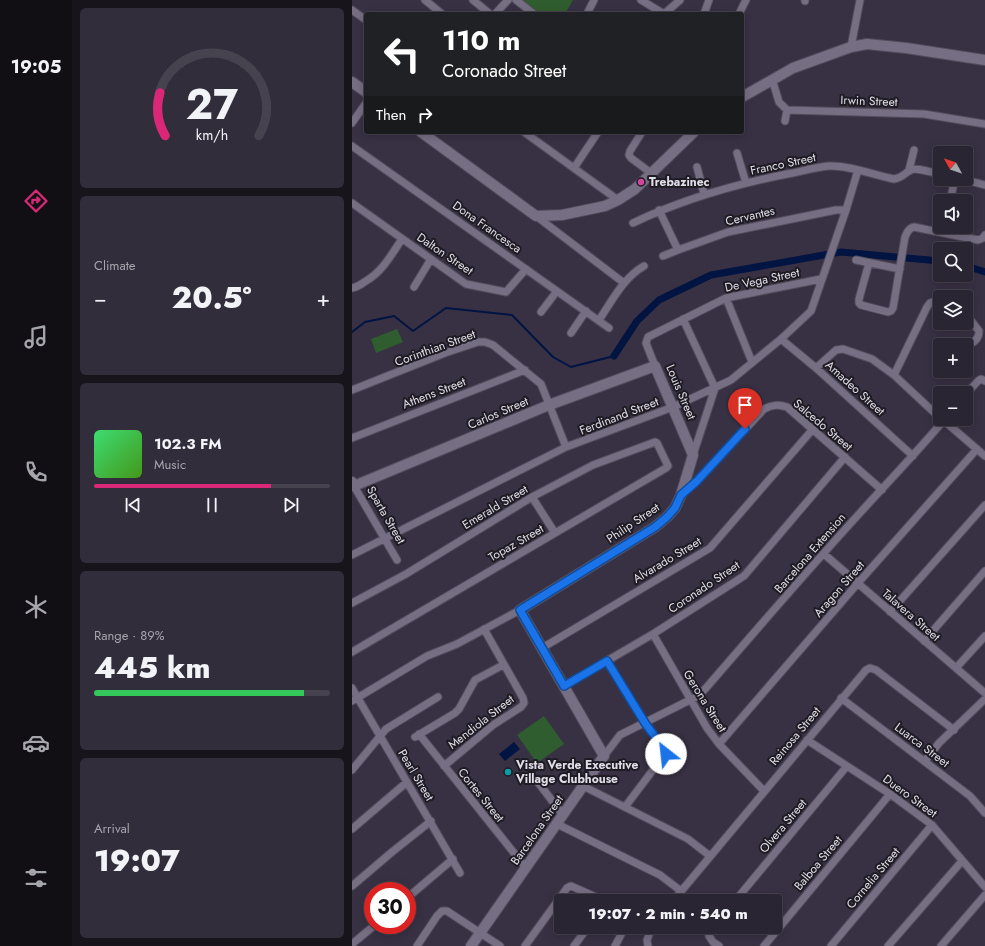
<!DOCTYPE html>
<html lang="en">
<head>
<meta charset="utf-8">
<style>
  body { margin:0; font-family:Jost,sans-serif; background:#322d3b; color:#f1f3f6; height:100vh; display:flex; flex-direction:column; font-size:15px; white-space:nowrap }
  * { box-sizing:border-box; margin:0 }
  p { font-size:13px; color:#a5a5ac }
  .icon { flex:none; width:22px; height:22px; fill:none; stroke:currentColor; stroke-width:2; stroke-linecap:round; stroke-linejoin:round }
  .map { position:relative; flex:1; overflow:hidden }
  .panel { display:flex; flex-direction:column; gap:8px; padding:8px; background:#17141c; width:280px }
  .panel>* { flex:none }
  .top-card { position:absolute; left:12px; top:12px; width:380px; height:122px; border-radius:4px; box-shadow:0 2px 10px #0003,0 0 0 1px #46424e; background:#202124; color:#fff; overflow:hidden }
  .needle { width:26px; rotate:310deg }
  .tools { position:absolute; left:581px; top:146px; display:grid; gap:8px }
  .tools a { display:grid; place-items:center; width:40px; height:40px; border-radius:4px; background:#2a2533; box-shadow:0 2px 10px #0003,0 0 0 1px #46424e; font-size:20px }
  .speed { position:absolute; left:12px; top:882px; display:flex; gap:8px; font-size:20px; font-weight:700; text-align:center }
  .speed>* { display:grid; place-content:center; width:52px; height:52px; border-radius:50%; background:#2a2533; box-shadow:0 2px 10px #0003,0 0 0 1px #46424e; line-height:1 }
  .speed .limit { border:6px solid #d22; background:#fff; color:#111 }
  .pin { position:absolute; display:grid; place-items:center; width:34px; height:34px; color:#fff; margin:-41px -17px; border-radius:50% 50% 50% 0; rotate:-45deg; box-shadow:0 0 4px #0007 }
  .pin .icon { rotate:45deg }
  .me { position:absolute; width:44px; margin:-22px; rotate:331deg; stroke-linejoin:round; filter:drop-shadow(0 0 3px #0008) }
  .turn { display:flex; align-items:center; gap:14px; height:84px; padding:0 12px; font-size:18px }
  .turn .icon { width:52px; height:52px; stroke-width:2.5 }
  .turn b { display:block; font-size:28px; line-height:34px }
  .then { display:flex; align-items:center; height:38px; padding:0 12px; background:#0003; gap:8px; font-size:15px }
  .big { font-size:30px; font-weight:800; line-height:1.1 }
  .panel .widget { flex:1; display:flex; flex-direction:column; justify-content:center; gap:6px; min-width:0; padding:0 14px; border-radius:6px; background:#322d3b }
  .panel .dial { align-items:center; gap:0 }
  .dial svg { height:104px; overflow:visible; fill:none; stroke:#46424e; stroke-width:7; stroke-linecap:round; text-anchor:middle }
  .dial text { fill:#f1f3f6; stroke:none }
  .song { display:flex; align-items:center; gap:12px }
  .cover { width:48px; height:48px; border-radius:6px; background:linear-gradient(135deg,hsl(140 70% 55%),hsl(100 70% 35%)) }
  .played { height:4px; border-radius:2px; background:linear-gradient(90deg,#db2777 75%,#46424e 75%) }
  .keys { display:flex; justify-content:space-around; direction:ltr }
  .heat { display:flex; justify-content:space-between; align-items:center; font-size:22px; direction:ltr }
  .charge { height:6px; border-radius:3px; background:linear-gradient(90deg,#34c759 89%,#46424e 0) }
  .trip { position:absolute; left:202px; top:894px; width:228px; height:40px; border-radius:4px; background:#2a2533; box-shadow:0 2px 10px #0003,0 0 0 1px #46424e; font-weight:800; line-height:40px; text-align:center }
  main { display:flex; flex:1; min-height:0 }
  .menu { display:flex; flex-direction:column; width:72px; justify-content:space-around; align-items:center; background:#110f14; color:#a5a5ac }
  .menu .icon { width:28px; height:28px }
  .menu .active { color:#db2777 }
  .menu b { font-size:18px; color:#f1f3f6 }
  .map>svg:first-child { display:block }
</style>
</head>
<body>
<main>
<nav class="menu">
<b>19:05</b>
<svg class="icon active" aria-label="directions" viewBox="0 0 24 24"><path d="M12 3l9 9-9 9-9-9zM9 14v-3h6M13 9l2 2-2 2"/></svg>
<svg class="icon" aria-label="music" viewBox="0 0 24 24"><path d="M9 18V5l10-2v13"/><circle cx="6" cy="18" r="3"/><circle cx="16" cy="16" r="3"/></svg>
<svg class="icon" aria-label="phone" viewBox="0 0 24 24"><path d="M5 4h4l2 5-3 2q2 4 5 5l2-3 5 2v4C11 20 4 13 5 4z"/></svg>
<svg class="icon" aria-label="climate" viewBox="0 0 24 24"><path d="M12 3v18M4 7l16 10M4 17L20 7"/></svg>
<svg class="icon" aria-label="car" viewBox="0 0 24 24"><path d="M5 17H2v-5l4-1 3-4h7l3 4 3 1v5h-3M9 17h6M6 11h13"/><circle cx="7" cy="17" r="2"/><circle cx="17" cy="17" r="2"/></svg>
<svg class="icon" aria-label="filters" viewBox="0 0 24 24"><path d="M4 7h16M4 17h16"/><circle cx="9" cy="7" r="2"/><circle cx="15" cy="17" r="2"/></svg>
</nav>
<section class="panel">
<div class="widget dial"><svg viewBox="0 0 100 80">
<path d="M14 69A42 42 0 1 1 86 69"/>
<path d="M14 69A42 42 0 0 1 10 36" stroke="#db2777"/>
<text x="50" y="56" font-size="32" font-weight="700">27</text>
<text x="50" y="72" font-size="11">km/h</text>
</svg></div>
<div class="widget"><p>Climate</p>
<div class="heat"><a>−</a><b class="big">20.5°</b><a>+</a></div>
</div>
<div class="widget">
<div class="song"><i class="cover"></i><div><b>102.3 FM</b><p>Music</p></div></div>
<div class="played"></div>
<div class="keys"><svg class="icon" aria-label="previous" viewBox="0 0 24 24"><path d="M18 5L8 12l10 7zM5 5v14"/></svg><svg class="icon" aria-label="pause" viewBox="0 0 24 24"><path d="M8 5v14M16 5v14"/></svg><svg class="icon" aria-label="next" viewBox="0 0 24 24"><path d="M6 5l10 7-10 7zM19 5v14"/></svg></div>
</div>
<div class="widget"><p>Range · 89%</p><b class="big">445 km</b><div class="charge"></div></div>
<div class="widget"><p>Arrival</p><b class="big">19:07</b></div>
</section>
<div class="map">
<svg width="633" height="946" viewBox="0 0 633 946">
  <rect width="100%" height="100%" fill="#383144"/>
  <path fill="#305d2f" d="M 167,0 L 221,0 L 213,14 L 184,14 Z
    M 45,329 L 51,342 L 24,353 L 19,339 Z
    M 192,716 L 212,744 L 185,763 L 165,735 Z"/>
  <path fill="#011442" d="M 162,742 L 168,749 L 153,761 L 147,754 Z"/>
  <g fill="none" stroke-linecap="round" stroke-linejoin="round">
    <path stroke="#011442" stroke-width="2" d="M 0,332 L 13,322 L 42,316 L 61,331 L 94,308 L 160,315 L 201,357 L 219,367 L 262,356"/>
    <path stroke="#011442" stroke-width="7" d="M 614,266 L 633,272
      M 262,356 L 285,321 L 307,300 L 359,275 L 489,252 L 588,261"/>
    <g stroke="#524c5b" stroke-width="9">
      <path id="street" d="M 73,0 L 90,14
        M 121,0 L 138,14
        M 164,0 L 182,14
        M 289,0 L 312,14
        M 453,1 L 453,0
        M 0,10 L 14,20
        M 143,14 L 156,0
        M 235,14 L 242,0
        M 312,14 L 328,0
        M 352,14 L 357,0
        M 387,14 L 394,0
        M 499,47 L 508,0
        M 420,79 L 427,102 L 435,110 L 572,114 L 633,124
        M 433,121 L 435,110
        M 0,123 L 14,103
        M 172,132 L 266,200
        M 290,132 L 278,151 L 277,155 L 279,158 L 299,173
        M 0,146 L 257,328
        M 385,153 L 394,183
        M 345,167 L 352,194
        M 222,168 L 246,132
        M 557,170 L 562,150
        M 610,179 L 633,185
        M 598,201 L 603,179
        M 0,203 L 114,284 L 154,292 L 174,269
        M 307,210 L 326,250
        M 184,216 L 272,283
        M 281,223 C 331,199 380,185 435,174 C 448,172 463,167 477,166 C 497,165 522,175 542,179 C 551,178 552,173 559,170 C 564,167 581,173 588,174
        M 311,256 L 326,250 L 376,232 L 484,210 L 494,210
        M 504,260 L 548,269
        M 517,263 L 507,299 L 507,303 L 509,305 L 536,312 L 539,311 L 541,308 L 553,237 C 555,232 557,228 562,227 L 626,240 L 631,238 L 633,235
        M 62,287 L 79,259
        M 0,288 C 6,287 9,284 14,281 C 31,271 39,255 50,239
        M 374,298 L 400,362
        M 189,312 L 205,291
        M 614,314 L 627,331 C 627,340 621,343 614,346
        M 331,319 L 363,388 L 341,455
        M 247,320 C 260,301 271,278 292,266
        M 219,333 L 234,311
        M 429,339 L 464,368 L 561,456
        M 303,366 L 294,343 L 296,337 L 374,298 L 469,279
        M 464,368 L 484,350 L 491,349 L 520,359 L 542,375 L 588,418
        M 542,375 L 575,307 L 578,303 L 588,299
        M 0,390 L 93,353 L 126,342 L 133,342 L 141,345 L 189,384 L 214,447
        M 614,394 L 626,381 L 629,379 L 633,381
        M 590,419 L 633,456
        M 0,438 L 173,370
        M 0,487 L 2,486 L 45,560
        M 329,495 L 345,481 L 412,409 C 420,405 426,404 435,407 L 530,490
        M 180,497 L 203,533
        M 472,554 L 633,693
        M 0,555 L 214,447 L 321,407 L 379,380 L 429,339 L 459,311 L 494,210 L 506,170
        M 0,603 L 54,574 L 180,497 L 241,465 L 303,442 L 305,443 L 316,466 L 314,468 L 0,652
        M 538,612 L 633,505
        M 301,634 L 355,728 L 367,744 L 412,791
        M 572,641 L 633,571
        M 190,648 L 358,548 L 461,429
        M 255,661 L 293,723 L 313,750 L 313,754 L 273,807
        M 604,668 L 633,636
        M 212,686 L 301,634 L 392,576 L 493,457
        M 0,688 L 108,873
        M 489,698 L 618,796 L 633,813
        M 0,701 L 75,656 L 105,644 L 168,610
        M 67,734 L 174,868
        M 63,737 L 103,713 L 107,709 L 123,680 L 151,665
        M 455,740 L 538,794 L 580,825 L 633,887
        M 367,744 L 506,583 L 625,449
        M 252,756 L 268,735 L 346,696 L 354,688 C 404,630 455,571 507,514 C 536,482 565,452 593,419
        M 573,761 L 587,743 L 633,699
        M 92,766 L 141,725 L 169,707 L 172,703 L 171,698 L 132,629
        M 0,770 L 34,729 L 86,697
        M 185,781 L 211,815
        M 231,786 L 336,839 L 358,856
        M 205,824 L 308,875 L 329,891
        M 0,829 L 55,782
        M 0,886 L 40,852 L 79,821
        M 55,898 L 101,859
        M 321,901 L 514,670 L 518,668 L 524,670 L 602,730
        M 383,901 L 495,766
        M 361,927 L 359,930 L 357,936 L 361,942 L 367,946
        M 0,944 L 23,925
        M 65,946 L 85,916 L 90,911 L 95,911 L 148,946
        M 173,946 L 215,888 L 219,886 L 253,901
        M 222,946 L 236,927
        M 263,946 L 273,927
        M 296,946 L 295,940 L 300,927
        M 412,946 L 538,794
        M 479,946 L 580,825
        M 536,946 L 610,861
        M 589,946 L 633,895"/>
    </g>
    <g stroke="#524c5b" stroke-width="12">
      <path id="secondary" d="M 0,82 L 14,92
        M 390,97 L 441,68 L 499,47 L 515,44 L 554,48 L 633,60
        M 69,132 L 184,216 L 210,215 L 253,206 L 266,200 L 283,189 L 342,132
        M 0,482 L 2,486 L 197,405 L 303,366 L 341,455 L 329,495 L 323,508 L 315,517 L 303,527 L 168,610 L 252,756 L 119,946"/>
    </g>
    <use href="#street" stroke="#766e83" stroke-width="7"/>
    <use href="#secondary" stroke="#766e83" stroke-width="10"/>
  </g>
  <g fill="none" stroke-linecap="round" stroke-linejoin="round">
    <g stroke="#114b97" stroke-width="10">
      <path id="route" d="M 314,754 L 313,750 L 293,723 L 255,661 L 212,686 L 168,610 L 303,527 L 315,517 L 323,508 L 329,495 L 345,481 L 393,429"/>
    </g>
    <use href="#route" stroke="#1a73e8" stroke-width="7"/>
  </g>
  <circle fill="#d1479c" stroke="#1e1b23" stroke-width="1.5" cx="289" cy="182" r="4"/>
  <circle fill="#0f9aa8" stroke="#1e1b23" stroke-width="1.5" cx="156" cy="772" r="4"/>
  <g text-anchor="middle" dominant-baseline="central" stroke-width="4" stroke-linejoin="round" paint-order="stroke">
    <g font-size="12" fill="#e0dce8" stroke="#1e1b23">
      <text transform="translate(517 101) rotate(2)">Irwin Street</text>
      <text transform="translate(431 164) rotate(-12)">Franco Street</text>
      <text transform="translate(398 216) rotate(-13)">Cervantes</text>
      <text transform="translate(135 227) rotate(35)">Dona Francesca</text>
      <text transform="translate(93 254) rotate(34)">Dalton Street</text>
      <text transform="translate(410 280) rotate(-12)">De Vega Street</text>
      <text transform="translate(83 348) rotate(-20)">Corinthian Street</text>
      <text transform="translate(503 388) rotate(42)">Amadeo Street</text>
      <text transform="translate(329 392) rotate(67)">Louis Street</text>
      <text transform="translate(82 393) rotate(-21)">Athens Street</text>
      <text transform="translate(146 413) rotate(-23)">Carlos Street</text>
      <text transform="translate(267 416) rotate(-21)">Ferdinand Street</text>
      <text transform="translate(471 425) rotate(40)">Salcedo Street</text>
      <text transform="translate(143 507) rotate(-31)">Emerald Street</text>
      <text transform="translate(34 515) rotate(60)">Sparta Street</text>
      <text transform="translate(281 523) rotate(-34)">Philip Street</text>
      <text transform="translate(164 543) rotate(-30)">Topaz Street</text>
      <text transform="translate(458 553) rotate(-49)">Barcelona Extension</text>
      <text transform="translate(315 560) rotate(-31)">Alvarado Street</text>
      <text transform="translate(352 587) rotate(-34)">Coronado Street</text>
      <text transform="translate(487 589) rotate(-49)">Aragon Street</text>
      <text transform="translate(559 615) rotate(41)">Talavera Street</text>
      <text transform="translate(353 701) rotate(58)">Gerona Street</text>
      <text transform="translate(129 722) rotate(-38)">Mendiola Street</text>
      <text transform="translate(443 736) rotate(-50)">Reinosa Street</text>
      <text transform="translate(570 745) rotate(37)">Luarca Street</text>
      <text transform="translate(64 775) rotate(59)">Pearl Street</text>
      <text transform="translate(129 795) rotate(51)">Cortes Street</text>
      <text transform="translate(558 796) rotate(36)">Duero Street</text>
      <text transform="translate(431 826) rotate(-50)">Olvera Street</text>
      <text transform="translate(185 830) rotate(-55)">Barcelona Street</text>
      <text transform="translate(466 863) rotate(-50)">Balboa Street</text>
      <text transform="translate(521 878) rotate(-50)">Cornelia Street</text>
    </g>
    <g font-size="12" font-weight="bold" fill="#e0dce8" stroke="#1e1b23" text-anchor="start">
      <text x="297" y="182">Trebazinec</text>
      <text x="164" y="765">Vista Verde Executive<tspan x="164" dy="14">Village Clubhouse</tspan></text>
    </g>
  </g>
</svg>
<div class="tools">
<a><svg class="needle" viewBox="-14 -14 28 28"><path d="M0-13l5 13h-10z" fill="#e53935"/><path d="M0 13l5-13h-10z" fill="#a5a5ac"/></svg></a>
<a><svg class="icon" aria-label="sound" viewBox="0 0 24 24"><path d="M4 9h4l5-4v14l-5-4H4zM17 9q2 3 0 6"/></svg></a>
<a><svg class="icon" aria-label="search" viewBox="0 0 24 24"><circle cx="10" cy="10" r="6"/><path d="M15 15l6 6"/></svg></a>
<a><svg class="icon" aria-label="layers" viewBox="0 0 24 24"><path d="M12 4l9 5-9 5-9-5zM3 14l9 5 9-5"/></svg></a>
<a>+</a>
<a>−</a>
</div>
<div class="speed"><div class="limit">30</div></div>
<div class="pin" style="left:393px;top:429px;background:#d93025"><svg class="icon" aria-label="arrive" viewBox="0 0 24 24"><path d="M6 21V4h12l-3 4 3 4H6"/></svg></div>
<svg class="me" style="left:314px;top:754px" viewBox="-20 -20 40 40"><circle r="19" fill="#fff"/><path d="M0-13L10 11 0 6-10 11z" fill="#1a73e8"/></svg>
<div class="trip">19:07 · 2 min · 540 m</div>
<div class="top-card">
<div class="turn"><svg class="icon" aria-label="left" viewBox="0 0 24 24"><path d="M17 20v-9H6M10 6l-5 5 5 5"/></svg><div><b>110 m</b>Coronado Street</div></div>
<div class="then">Then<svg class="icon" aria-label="right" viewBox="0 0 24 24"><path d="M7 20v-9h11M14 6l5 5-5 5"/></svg></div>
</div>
</div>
</main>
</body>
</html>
